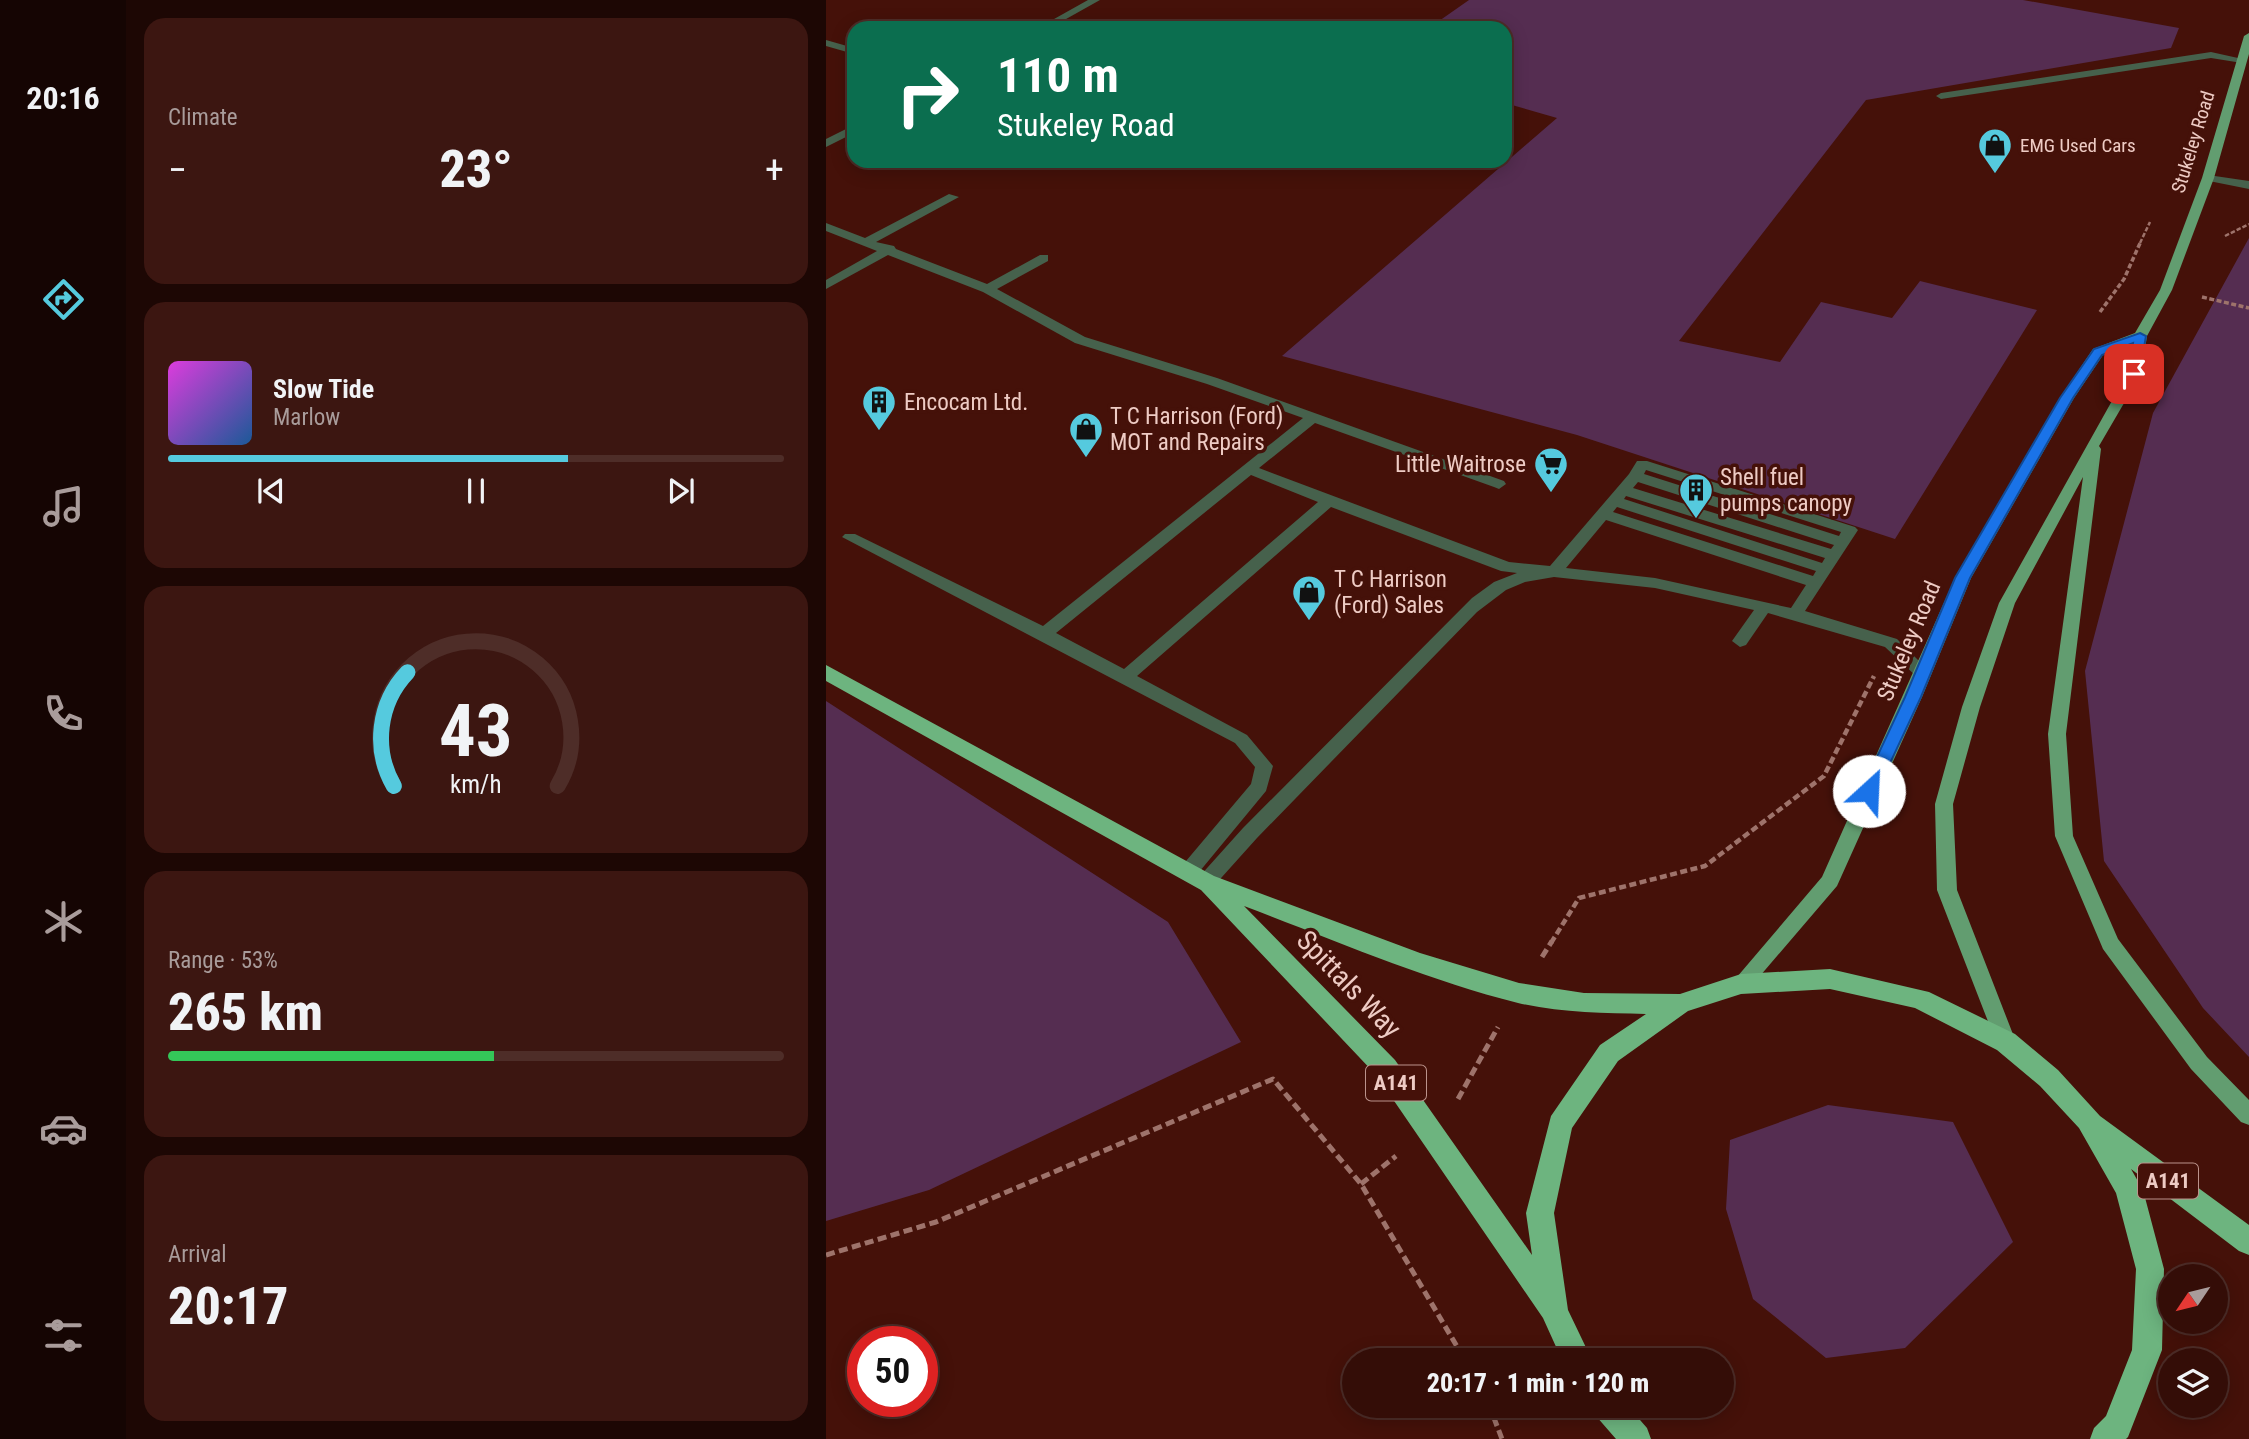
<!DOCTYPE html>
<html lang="en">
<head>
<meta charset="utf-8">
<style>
  body { margin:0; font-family:"Roboto Condensed",sans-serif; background:#3c1611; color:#f1f3f6; height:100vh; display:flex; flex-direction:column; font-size:26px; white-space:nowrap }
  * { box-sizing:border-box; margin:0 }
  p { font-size:23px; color:#a99c9b }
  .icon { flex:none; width:38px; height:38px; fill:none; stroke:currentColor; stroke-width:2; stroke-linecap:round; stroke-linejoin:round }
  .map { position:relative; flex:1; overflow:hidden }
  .drawer { display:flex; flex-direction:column; gap:18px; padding:18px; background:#1d0704; width:700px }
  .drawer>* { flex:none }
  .guide { position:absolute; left:21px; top:21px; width:665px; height:147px; border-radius:21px; box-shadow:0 4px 18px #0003,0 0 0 2px #4e2d28; background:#0b6e4f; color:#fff; overflow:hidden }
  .needle { width:46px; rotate:235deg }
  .buttons { position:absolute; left:1332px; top:1264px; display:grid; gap:14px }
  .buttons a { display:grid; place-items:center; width:70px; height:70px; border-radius:50%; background:#340d07; box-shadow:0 4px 18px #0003,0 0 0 2px #4e2d28; font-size:35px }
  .speed { position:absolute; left:21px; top:1326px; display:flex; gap:14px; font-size:35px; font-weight:700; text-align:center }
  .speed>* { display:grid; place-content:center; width:91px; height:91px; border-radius:50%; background:#340d07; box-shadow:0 4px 18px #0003,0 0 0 2px #4e2d28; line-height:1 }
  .speed .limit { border:10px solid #d22; background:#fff; color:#111 }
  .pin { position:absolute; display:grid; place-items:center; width:60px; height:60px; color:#fff; margin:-30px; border-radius:14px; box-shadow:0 4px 10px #0006 }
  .me { position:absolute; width:77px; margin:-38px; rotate:25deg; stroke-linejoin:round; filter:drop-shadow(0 0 5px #0008) }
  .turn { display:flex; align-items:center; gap:24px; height:147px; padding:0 35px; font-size:32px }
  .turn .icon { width:91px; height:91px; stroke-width:2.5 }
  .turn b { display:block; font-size:49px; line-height:60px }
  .big { font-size:52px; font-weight:800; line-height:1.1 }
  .drawer .card { flex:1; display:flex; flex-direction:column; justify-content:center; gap:10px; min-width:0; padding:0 24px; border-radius:21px; background:#3c1611 }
  .drawer .dial { align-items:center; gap:0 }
  .dial svg { height:182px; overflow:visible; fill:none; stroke:#4e2d28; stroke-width:7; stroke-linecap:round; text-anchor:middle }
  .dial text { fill:#f1f3f6; stroke:none }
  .song { display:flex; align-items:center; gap:21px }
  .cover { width:84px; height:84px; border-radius:10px; background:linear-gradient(135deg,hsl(300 70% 55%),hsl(210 70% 35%)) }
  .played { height:7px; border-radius:4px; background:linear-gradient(90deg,#55cade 65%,#4e2d28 65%) }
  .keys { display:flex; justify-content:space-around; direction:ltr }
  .heat { display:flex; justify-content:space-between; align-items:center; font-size:38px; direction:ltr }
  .charge { height:10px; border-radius:5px; background:linear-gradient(90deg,#34c759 53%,#4e2d28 0) }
  .trip { position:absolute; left:516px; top:1348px; width:392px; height:70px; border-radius:35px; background:#340d07; box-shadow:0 4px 18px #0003,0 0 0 2px #4e2d28; font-weight:800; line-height:70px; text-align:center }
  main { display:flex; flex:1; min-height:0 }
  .menu { display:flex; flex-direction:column; width:126px; justify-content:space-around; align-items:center; background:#150503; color:#a99c9b }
  .menu .icon { width:49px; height:49px }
  .menu .current { color:#55cade }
  .menu b { font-size:32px; color:#f1f3f6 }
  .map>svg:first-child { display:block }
</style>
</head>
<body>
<main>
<nav class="menu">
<b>20:16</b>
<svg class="icon current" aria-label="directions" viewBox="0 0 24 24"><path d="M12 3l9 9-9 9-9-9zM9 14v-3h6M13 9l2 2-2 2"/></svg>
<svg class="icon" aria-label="music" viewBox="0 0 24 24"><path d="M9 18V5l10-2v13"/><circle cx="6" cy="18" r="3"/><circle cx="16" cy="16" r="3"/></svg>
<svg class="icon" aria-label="phone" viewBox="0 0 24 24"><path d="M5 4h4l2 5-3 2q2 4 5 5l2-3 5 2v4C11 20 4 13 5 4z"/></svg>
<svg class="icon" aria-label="climate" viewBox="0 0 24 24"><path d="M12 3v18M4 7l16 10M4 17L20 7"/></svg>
<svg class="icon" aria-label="car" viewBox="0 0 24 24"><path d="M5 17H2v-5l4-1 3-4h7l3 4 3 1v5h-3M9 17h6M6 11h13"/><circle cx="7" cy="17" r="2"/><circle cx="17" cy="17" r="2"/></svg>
<svg class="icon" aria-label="filters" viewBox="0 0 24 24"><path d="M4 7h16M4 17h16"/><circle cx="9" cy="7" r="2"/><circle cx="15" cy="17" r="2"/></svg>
</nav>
<section class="drawer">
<div class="card"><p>Climate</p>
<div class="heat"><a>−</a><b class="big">23°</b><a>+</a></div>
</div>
<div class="card">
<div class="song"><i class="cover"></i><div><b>Slow Tide</b><p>Marlow</p></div></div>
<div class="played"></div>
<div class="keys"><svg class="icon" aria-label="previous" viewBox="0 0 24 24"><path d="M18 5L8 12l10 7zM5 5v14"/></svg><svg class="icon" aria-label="pause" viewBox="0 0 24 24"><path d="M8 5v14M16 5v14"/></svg><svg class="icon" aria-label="next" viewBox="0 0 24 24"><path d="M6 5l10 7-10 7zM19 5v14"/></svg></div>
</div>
<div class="card dial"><svg viewBox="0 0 100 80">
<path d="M14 69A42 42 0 1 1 86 69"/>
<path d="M14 69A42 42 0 0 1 20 19" stroke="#55cade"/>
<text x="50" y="56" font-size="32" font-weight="700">43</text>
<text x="50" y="72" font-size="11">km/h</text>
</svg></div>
<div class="card"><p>Range · 53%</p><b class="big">265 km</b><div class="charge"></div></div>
<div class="card"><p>Arrival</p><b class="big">20:17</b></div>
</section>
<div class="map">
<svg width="1423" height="1439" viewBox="0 0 1423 1439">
  <rect width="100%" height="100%" fill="#451109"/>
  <path fill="#552d51" d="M 643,0 L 1197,0 L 1353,28 L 1345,48 L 1040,100 L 853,341 L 954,362 L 995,302 L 1066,318 L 1094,281 L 1211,310 L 1069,539 L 751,435 L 456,356 L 731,118 L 679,103 L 679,28 L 603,28 Z
    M 1423,238 L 1423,1057 L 1377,1008 L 1278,861 L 1259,671 L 1327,413 Z
    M 0,701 L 342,922 L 415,1042 L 103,1190 L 0,1221 Z
    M 1002,1105 L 1127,1122 L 1187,1242 L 1079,1348 L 1000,1358 L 927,1299 L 900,1209 L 904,1140 Z"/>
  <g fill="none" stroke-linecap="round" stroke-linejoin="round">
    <path stroke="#9e736b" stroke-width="2.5" stroke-dasharray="4.5 2" stroke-linecap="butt" d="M 1399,236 L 1423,224
      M 1314,243 L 1324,222"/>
    <path stroke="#9e736b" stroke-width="3.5" stroke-dasharray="5 2.5" stroke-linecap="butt" d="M 1376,297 L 1423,308
      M 1274,312 L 1298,279 L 1315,241"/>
    <path stroke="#9e736b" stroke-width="4.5" stroke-dasharray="7 3.5" stroke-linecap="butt" d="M 725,943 L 753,898 L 879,866 L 998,776 L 1048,676"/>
    <path stroke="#9e736b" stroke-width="5" stroke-dasharray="9 4.5" stroke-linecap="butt" d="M 716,957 L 726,941
      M 632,1099 L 672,1027
      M 535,1184 L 570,1156
      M 0,1255 L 110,1222 L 447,1079 L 535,1184 L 639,1360
      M 663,1405 L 676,1439"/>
    <path fill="#46614c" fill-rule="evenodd" d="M 262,0 L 274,0 L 224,28 L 212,28 Z
      M 0,40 L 28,48 L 28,54 L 0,46 Z
      M 1385,52 L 1421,60 L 1416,63 L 1385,58 L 1115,99 L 1110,96 L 1115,93 Z
      M 28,125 L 28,133 L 0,147 L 0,139 Z
      M 1382,175 L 1423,181 L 1423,189 L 1378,180 L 1378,176 Z
      M 123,194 L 133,197 L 50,242 L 68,246 L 70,249 L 161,284 L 214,255 L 222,255 L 222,261 L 171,289 L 259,337 L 391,378 L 678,481 L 680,484 L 673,489 L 668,487 L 489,423 L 433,468 L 683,562 L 724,566 L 803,474 L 811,461 L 821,461 L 1029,527 L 1032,530 L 979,611 L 1071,639 L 1105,673 L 1103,677 L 1091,677 L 1059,647 L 942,613 L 920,645 L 914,647 L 906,641 L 928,610 L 829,588 L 728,577 L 699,582 L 680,590 L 651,612 L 431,838 L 387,887 L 380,889 L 373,887 L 370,882 L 373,877 L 417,828 L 646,598 L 668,582 L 691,573 L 675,571 L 505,507 L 311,676 L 421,735 L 447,766 L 440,791 L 369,877 L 362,879 L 355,877 L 352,872 L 355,867 L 425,784 L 429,767 L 409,743 L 16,537 L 19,534 L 29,534 L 217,626 L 477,418 L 381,384 L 249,343 L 157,292 L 62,255 L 0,289 L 0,280 L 51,251 L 0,231 L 0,223 L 39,238 ZM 820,470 L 1015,532 L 1013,536 L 818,474 ZM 425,475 L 492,502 L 298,669 L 230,633 ZM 812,482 L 1008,545 L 1005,549 L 807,488 ZM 800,496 L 999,558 L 996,563 L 798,499 ZM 791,507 L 990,571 L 987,576 L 787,512 ZM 780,520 L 980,585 L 965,608 L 829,578 L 740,568 Z"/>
    <path fill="#629d70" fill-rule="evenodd" d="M 1423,33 L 1423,54 L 1388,178 L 1346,290 L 1321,336 L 1315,374 L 1273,446 L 1275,449 L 1240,734 L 1247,836 L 1292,939 L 1381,1057 L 1423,1100 L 1423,1125 L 1415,1122 L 1365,1069 L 1277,949 L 1229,836 L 1222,734 L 1257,477 L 1189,603 L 1154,707 L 1127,804 L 1131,890 L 1190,1042 L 1187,1048 L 1180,1051 L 1173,1048 L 1170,1042 L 1111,890 L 1109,804 L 1136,707 L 1173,603 L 1301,374 L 1306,344 L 1277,355 L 1248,398 L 1145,578 L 1096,697 L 1011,886 L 922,990 L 915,992 L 908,990 L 905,984 L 996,877 L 1129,578 L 1234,398 L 1267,349 L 1309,333 L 1334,290 L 1376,178 L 1418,36 Z"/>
    <path fill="#6db47f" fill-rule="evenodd" d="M 0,665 L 388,876 L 594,953 L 693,983 L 758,993 L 854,994 L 915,974 L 1004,969 L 1103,992 L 1189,1034 L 1232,1070 L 1274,1116 L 1423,1225 L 1423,1255 L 1413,1251 L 1305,1169 L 1317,1190 L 1338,1269 L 1336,1350 L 1302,1437 L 1300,1439 L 1264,1439 L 1268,1428 L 1280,1416 L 1306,1350 L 1310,1269 L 1290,1193 L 1253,1128 L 1214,1086 L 1171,1050 L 1089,1008 L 1004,989 L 915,994 L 862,1011 L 792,1061 L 746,1128 L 728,1213 L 742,1310 L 766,1360 L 736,1360 L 717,1318 L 551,1076 L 375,890 L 0,681 ZM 418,906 C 508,940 598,979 692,1003 C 734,1013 777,1013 820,1014 L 774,1045 L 725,1116 L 700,1213 L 706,1255 L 569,1060 Z
      M 766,1405 L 801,1405 L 821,1428 L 825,1439 L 790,1439 L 770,1416 Z"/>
  </g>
  <path fill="#1a73e8" stroke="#114b97" stroke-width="2" d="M 1314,333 L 1320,336 L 1313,377 L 1308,378 L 1302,374 L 1307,343 L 1276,355 L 1247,398 L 1144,578 L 1095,697 L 1051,791 L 1049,795 L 1037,795 L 1035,791 L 1079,697 L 1129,578 L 1234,398 L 1268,349 Z"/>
  <defs>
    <g id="shop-pin" transform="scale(1.75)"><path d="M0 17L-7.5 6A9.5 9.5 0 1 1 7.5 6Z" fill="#55cade" stroke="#451109"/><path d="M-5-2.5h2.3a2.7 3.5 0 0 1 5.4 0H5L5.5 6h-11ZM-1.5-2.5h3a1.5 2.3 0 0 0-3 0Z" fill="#111"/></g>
    <g id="building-pin" transform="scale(1.75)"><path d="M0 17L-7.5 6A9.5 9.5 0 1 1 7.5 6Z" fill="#55cade" stroke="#451109"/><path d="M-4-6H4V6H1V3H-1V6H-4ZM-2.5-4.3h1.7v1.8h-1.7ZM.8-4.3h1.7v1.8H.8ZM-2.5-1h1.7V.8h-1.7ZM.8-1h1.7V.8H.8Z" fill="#111"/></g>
    <g id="supermarket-pin" transform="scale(1.75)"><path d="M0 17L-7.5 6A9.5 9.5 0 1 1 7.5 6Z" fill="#55cade" stroke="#451109"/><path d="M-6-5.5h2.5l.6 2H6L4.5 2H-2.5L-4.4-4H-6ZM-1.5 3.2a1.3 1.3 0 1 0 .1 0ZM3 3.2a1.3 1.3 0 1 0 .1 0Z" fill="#111"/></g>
  </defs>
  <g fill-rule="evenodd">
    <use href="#shop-pin" x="1169" y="145"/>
    <use href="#building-pin" x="53" y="402"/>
    <use href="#shop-pin" x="260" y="429"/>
    <use href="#supermarket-pin" x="725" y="464"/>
    <use href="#building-pin" x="870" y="490"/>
    <use href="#shop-pin" x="483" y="592"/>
  </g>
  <g text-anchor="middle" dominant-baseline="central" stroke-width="7" stroke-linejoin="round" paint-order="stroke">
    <g font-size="19" fill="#eecbc4" stroke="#451109">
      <text transform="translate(1367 142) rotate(-73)">Stukeley Road</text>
    </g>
    <g font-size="19" fill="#eecbc4" stroke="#451109" text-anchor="start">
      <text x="1194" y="145">EMG Used Cars</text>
    </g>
    <g fill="#451109" stroke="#bb938c" stroke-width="2">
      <rect x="540" y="1065.5" width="60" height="35" rx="5"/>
      <rect x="1312" y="1163.5" width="60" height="35" rx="5"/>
    </g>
    <g font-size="21" font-weight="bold" fill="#eecbc4">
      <text x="570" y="1083">A141</text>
      <text x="1342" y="1181">A141</text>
    </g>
    <g font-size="23" fill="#eecbc4" stroke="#451109" text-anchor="start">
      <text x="78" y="402">Encocam Ltd.</text>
      <text x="284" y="416">T C Harrison (Ford)<tspan x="284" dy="26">MOT and Repairs</tspan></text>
      <text x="700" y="464" text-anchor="end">Little Waitrose</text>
      <text x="894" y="477">Shell fuel<tspan x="894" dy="26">pumps canopy</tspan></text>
      <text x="508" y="579">T C Harrison<tspan x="508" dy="26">(Ford) Sales</tspan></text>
    </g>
    <g font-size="23" fill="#eecbc4" stroke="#451109">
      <text transform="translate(1083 641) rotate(-67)">Stukeley Road</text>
    </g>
    <g font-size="28" fill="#eecbc4" stroke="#451109">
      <text transform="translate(523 984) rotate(46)">Spittals Way</text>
    </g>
  </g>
</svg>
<div class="buttons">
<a><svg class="needle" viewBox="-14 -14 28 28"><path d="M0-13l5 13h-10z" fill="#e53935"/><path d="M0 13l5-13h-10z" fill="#a99c9b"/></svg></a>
<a><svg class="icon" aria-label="layers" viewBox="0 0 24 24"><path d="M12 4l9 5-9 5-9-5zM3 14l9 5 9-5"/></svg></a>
</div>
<div class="speed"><div class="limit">50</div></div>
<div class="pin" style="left:1308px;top:374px;background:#d93025"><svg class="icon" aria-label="arrive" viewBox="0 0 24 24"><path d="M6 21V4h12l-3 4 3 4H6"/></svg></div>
<svg class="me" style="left:1043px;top:791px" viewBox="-20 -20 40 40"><circle r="19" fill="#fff"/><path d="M0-13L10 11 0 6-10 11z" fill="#1a73e8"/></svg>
<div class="trip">20:17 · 1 min · 120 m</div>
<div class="guide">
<div class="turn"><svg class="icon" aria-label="right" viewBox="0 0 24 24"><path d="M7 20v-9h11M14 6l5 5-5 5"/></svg><div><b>110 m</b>Stukeley Road</div></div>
</div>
</div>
</main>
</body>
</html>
